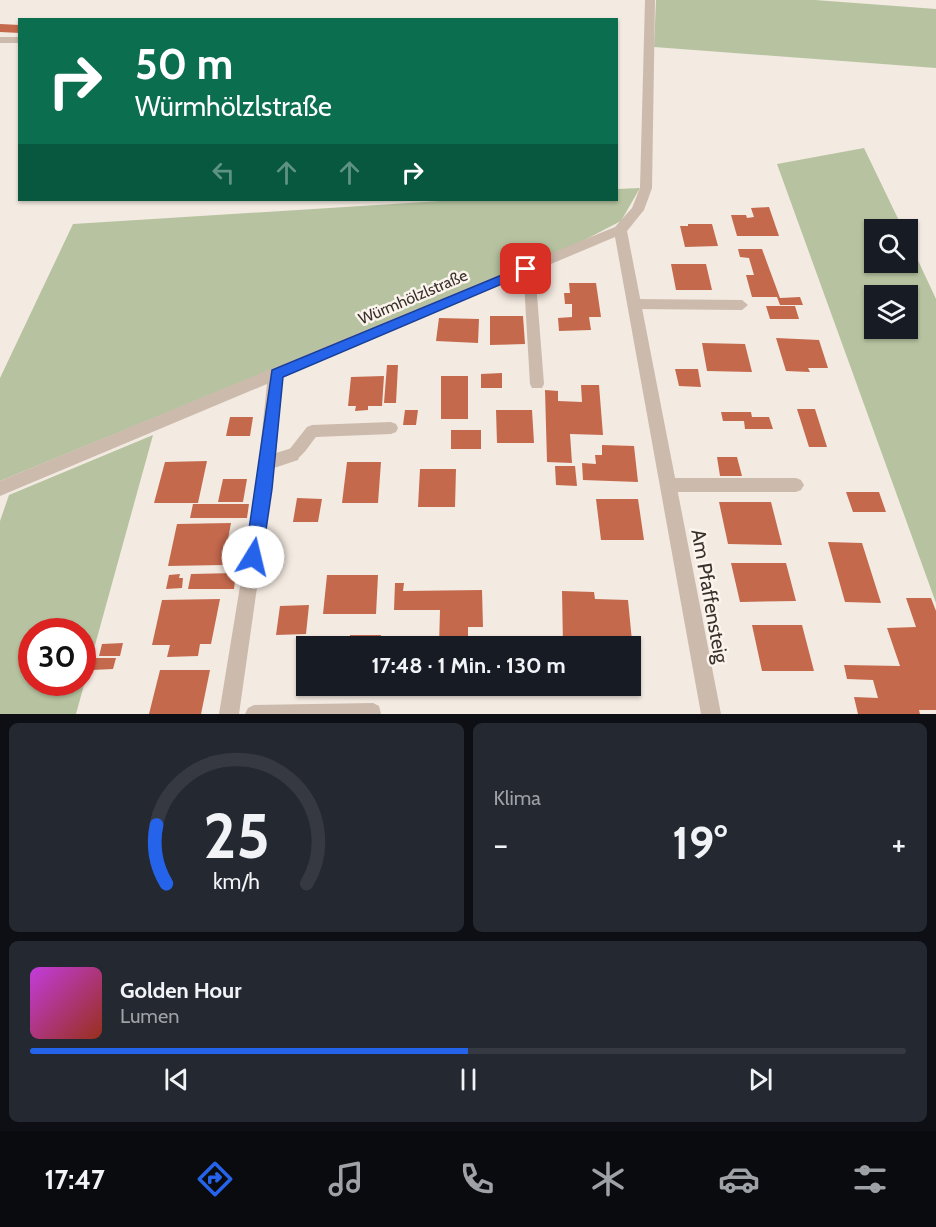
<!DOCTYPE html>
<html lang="de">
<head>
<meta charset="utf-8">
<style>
  body { margin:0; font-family:Cabin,sans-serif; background:#242831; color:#f1f3f6; height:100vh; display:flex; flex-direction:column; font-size:22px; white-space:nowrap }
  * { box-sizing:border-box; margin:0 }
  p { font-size:20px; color:#9ea1a6 }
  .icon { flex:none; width:33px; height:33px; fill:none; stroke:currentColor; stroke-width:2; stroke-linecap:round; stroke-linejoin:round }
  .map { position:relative; height:714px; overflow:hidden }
  .side { display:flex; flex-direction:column; gap:9px; padding:9px; background:#0d0f14; flex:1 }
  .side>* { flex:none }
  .banner { position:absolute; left:18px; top:18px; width:600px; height:183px; border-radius:0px; box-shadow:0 2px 4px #0004; background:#0b6e4f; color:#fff; overflow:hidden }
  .controls { position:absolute; left:864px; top:219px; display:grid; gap:12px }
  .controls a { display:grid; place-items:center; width:54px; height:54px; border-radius:0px; background:#171b24; box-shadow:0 2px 4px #0004; font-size:30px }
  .speed { position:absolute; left:18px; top:618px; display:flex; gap:12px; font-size:30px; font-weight:700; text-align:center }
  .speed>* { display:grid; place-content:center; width:78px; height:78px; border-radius:50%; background:#171b24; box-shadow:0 2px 4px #0004; line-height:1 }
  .speed .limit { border:9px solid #d22; background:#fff; color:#111 }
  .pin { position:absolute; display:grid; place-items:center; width:51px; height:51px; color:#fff; margin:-26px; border-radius:12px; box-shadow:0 3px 9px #0006 }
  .me { position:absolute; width:66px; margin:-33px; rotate:9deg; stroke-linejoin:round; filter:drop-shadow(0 0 4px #0008) }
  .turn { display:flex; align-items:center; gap:21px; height:126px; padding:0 18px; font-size:27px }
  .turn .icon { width:78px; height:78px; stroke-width:2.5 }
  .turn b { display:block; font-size:42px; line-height:51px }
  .lanes { display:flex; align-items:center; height:57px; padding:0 18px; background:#0003; justify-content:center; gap:30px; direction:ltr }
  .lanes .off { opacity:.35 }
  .big { font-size:45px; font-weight:700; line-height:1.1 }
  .side .widget { flex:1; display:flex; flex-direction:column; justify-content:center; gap:9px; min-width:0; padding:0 21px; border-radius:9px; background:#242831 }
  .side .dial { align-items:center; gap:0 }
  .dial svg { height:156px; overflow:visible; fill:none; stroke:#363941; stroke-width:7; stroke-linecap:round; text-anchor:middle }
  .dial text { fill:#f1f3f6; stroke:none }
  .song { display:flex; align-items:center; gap:18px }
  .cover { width:72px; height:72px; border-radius:9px; background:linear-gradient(135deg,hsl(290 70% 55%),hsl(10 70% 35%)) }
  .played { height:6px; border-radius:3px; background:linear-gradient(90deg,#2563eb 50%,#363941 50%) }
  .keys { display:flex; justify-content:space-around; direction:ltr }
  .heat { display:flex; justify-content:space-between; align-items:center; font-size:33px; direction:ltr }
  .side .tiles { flex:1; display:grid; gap:9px; grid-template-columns:1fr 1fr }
  .widget:last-child { grid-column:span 2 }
  .trip { position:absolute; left:296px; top:636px; width:345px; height:60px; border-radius:0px; background:#171b24; box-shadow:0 2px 4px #0004; font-weight:700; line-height:60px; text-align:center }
  .menu { display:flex; height:96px; justify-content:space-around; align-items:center; background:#090b0e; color:#9ea1a6 }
  .menu .icon { width:42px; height:42px }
  .menu .active { color:#2563eb }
  .menu b { font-size:27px; color:#f1f3f6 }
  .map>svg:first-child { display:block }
</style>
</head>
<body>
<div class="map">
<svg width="936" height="714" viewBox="0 0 936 714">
  <rect width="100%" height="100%" fill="#f3eae1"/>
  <path fill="#b7c3a0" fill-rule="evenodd" d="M 656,0 L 815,0 L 936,9 L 936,68 L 654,47 Z
    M 864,148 L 903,229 L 874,230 L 874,262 L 908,262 L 908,239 L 936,299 L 936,603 L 777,164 ZM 874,296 L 908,296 L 908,328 L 874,328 Z
    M 640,188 L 621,221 L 573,246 L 0,481 L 0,378 L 73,224 L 456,200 L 616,200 L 617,189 Z
    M 153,435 L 76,714 L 0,714 L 0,521 L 9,495 ZM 32,632 L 82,632 L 82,682 L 32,682 Z"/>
  <path fill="#c5694d" d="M 0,24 L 20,25 L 20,33 L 0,32 Z
    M 769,207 L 779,236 L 737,236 L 731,215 L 746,215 L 747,218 L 754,217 L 751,208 Z
    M 688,224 L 712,224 L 718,246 L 685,247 L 680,226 L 688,226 Z
    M 738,249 L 762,249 L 780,298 L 800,297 L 803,305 L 780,305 L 777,297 L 752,297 L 746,275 L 754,275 L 749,258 L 740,257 Z
    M 671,264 L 706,264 L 712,290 L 676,290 Z
    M 569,283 L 596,283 L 601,317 L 589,317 L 591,330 L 559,331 L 558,318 L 572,317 L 572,304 L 565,304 L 564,293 L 570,293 Z
    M 766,306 L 795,306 L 799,319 L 770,319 Z
    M 490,316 L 523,316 L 525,344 L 490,345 Z
    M 439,318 L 479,319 L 478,343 L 436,341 Z
    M 776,338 L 819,340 L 828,368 L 808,368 L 810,372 L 786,371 Z
    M 702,343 L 745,344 L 752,372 L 707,371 Z
    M 387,365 L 398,365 L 396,403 L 384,403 Z
    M 675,369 L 698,369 L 701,387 L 679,386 Z
    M 502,373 L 502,388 L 481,388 L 481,374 Z
    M 384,376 L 382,406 L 368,406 L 368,410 L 355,411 L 356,406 L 348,406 L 351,377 Z
    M 441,376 L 468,376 L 468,419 L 441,419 Z
    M 581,385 L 599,385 L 603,435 L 570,434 L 572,463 L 547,462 L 545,390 L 558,391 L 558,401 L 582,402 Z
    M 797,409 L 815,409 L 827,447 L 809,447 Z
    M 405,410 L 418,410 L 416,425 L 403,425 Z
    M 496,410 L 532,410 L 534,443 L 497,443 Z
    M 721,412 L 751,412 L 752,417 L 769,417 L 773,429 L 745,429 L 744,421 L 723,421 Z
    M 230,417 L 253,417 L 250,436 L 226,436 Z
    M 451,430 L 481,430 L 481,449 L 451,449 Z
    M 602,445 L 634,446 L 638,482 L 583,480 L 582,463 L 596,464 L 595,455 L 602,455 Z
    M 717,457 L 737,457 L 742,476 L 720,476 Z
    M 207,461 L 198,503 L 154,503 L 165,462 Z
    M 347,462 L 381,462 L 378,503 L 342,503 Z
    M 555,466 L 575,466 L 577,486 L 556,485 Z
    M 420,469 L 456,469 L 455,507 L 418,507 Z
    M 223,479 L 247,479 L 243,502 L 218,502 Z
    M 846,492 L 879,492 L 886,512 L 853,512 Z
    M 297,498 L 322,499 L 318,522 L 293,522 Z
    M 596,499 L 638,499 L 644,540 L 601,540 Z
    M 719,502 L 771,502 L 782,545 L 728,544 Z
    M 193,504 L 249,504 L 247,518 L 190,518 Z
    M 231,523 L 223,565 L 168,566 L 177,524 Z
    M 828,542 L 862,543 L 881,603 L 845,602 Z
    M 731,563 L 786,563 L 796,601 L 740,602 Z
    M 236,573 L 234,589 L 188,589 L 191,574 Z
    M 180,574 L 179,578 L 183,578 L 182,588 L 166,589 L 169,575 Z
    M 327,575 L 378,575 L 376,614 L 323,614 Z
    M 395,583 L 404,583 L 403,591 L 482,590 L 483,627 L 468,627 L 468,646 L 439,646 L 440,610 L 394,610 Z
    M 562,591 L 594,592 L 595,599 L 628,600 L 632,641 L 589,639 L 589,646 L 563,646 Z
    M 906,598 L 931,598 L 936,611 L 936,710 L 919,710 L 920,714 L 858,714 L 854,697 L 878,698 L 873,680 L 847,679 L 844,665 L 900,666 L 887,628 L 916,627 Z
    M 220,599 L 211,644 L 200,644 L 198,656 L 167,657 L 170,645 L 152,645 L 162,600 Z
    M 309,605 L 306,634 L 276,635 L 280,606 Z
    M 752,625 L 802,625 L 814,671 L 762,671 Z
    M 350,635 L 381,635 L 380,646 L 349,646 Z
    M 123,643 L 120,656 L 99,656 L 102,644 Z
    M 94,658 L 116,658 L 113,669 L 92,670 Z
    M 160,670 L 210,670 L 201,714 L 149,714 Z
    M 306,686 L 367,686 L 366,691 L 305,691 Z
    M 570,686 L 588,686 L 588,692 L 571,691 Z"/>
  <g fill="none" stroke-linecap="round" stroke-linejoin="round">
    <path fill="#ccbaac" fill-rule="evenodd" d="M 0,37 L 20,37 L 20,43 L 0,43 Z
      M 526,265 L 530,266 L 536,282 L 544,384 L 542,388 L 532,388 L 530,384 L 524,282 L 520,269 Z
      M 634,299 L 742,300 L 748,305 L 742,310 L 634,309 L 628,304 Z
      M 391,422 L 396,424 L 398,428 L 396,432 L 391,434 L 316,437 C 308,446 300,464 287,459 L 285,455 L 307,427 L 312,425 Z
      M 669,478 L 796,478 L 801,480 L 804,485 L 801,490 L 796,492 L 669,492 L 664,490 L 661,485 L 664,480 Z
      M 373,703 L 379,706 L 381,714 L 245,714 L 248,708 L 254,705 Z"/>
    <path fill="#ccbaac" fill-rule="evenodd" d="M 645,0 L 655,0 L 652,188 L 644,210 L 627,231 L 721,714 L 701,714 L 615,237 L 283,377 L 276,453 L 292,448 L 298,450 L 300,455 L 298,460 L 274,468 L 239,714 L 219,714 L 256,489 L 267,384 L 0,496 L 0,481 L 615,227 L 632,208 L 640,188 Z"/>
  </g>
  <path fill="#2563eb" stroke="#184099" stroke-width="1.5" d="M 526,265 L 530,266 L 532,269 L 530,272 L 283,377 L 272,489 L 262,557 L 259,562 L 253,564 L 248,562 L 245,557 L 272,370 Z"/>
  <g text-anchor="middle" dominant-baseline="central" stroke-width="5" stroke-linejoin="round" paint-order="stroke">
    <g font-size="16" fill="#3a302b" stroke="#fbf4ed">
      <text transform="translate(413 297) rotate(-23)">Würmhölzlstraße</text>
    </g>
    <g font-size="20" fill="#3a302b" stroke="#fbf4ed">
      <text transform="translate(710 596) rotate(80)">Am Pfaffensteig</text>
    </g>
  </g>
</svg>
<div class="controls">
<a><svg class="icon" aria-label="search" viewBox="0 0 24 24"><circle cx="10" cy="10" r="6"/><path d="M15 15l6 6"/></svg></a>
<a><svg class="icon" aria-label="layers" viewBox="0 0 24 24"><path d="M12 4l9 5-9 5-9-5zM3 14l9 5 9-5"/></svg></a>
</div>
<div class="speed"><div class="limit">30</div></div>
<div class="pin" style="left:526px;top:269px;background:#d93025"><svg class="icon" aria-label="arrive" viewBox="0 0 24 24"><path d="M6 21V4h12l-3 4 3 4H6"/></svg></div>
<svg class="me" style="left:253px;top:557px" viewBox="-20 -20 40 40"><circle r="19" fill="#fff"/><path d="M0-13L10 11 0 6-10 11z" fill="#2563eb"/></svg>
<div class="trip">17:48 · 1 Min. · 130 m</div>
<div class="banner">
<div class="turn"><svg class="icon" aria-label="right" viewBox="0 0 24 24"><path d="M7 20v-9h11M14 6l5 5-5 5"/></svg><div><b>50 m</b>Würmhölzlstraße</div></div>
<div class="lanes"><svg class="icon off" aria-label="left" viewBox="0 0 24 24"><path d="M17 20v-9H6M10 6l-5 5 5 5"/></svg><svg class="icon off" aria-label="ahead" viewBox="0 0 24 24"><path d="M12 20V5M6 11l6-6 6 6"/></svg><svg class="icon off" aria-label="ahead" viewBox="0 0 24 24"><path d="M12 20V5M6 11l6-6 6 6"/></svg><svg class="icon" aria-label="right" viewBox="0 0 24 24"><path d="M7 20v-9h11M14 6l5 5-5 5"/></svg></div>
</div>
</div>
<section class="side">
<div class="tiles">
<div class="widget dial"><svg viewBox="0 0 100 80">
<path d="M14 69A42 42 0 1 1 86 69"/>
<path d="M14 69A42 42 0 0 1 9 39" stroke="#2563eb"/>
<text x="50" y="56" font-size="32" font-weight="700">25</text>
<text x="50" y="72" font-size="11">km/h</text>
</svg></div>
<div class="widget"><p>Klima</p>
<div class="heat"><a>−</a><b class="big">19°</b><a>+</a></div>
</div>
<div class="widget">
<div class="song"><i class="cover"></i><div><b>Golden Hour</b><p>Lumen</p></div></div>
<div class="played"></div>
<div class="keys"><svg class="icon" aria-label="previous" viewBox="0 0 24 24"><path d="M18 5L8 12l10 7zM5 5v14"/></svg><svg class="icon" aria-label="pause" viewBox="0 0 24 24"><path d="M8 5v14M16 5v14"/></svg><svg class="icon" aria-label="next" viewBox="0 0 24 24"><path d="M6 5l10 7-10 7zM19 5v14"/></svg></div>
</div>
</div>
</section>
<nav class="menu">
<b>17:47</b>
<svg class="icon active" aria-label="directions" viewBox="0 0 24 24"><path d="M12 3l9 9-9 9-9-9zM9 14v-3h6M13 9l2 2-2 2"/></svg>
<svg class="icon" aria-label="music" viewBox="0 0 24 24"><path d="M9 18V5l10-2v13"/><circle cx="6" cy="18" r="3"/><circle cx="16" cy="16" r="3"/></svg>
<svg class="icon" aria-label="phone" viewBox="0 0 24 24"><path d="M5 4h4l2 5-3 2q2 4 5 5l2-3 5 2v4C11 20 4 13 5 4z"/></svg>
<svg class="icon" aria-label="climate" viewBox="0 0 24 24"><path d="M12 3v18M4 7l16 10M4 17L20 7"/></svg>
<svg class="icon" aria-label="car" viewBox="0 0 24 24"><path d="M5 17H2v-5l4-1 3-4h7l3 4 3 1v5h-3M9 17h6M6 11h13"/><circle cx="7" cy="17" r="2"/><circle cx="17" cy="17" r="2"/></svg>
<svg class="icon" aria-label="filters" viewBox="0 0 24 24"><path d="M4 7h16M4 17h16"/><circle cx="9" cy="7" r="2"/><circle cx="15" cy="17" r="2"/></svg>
</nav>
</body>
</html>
